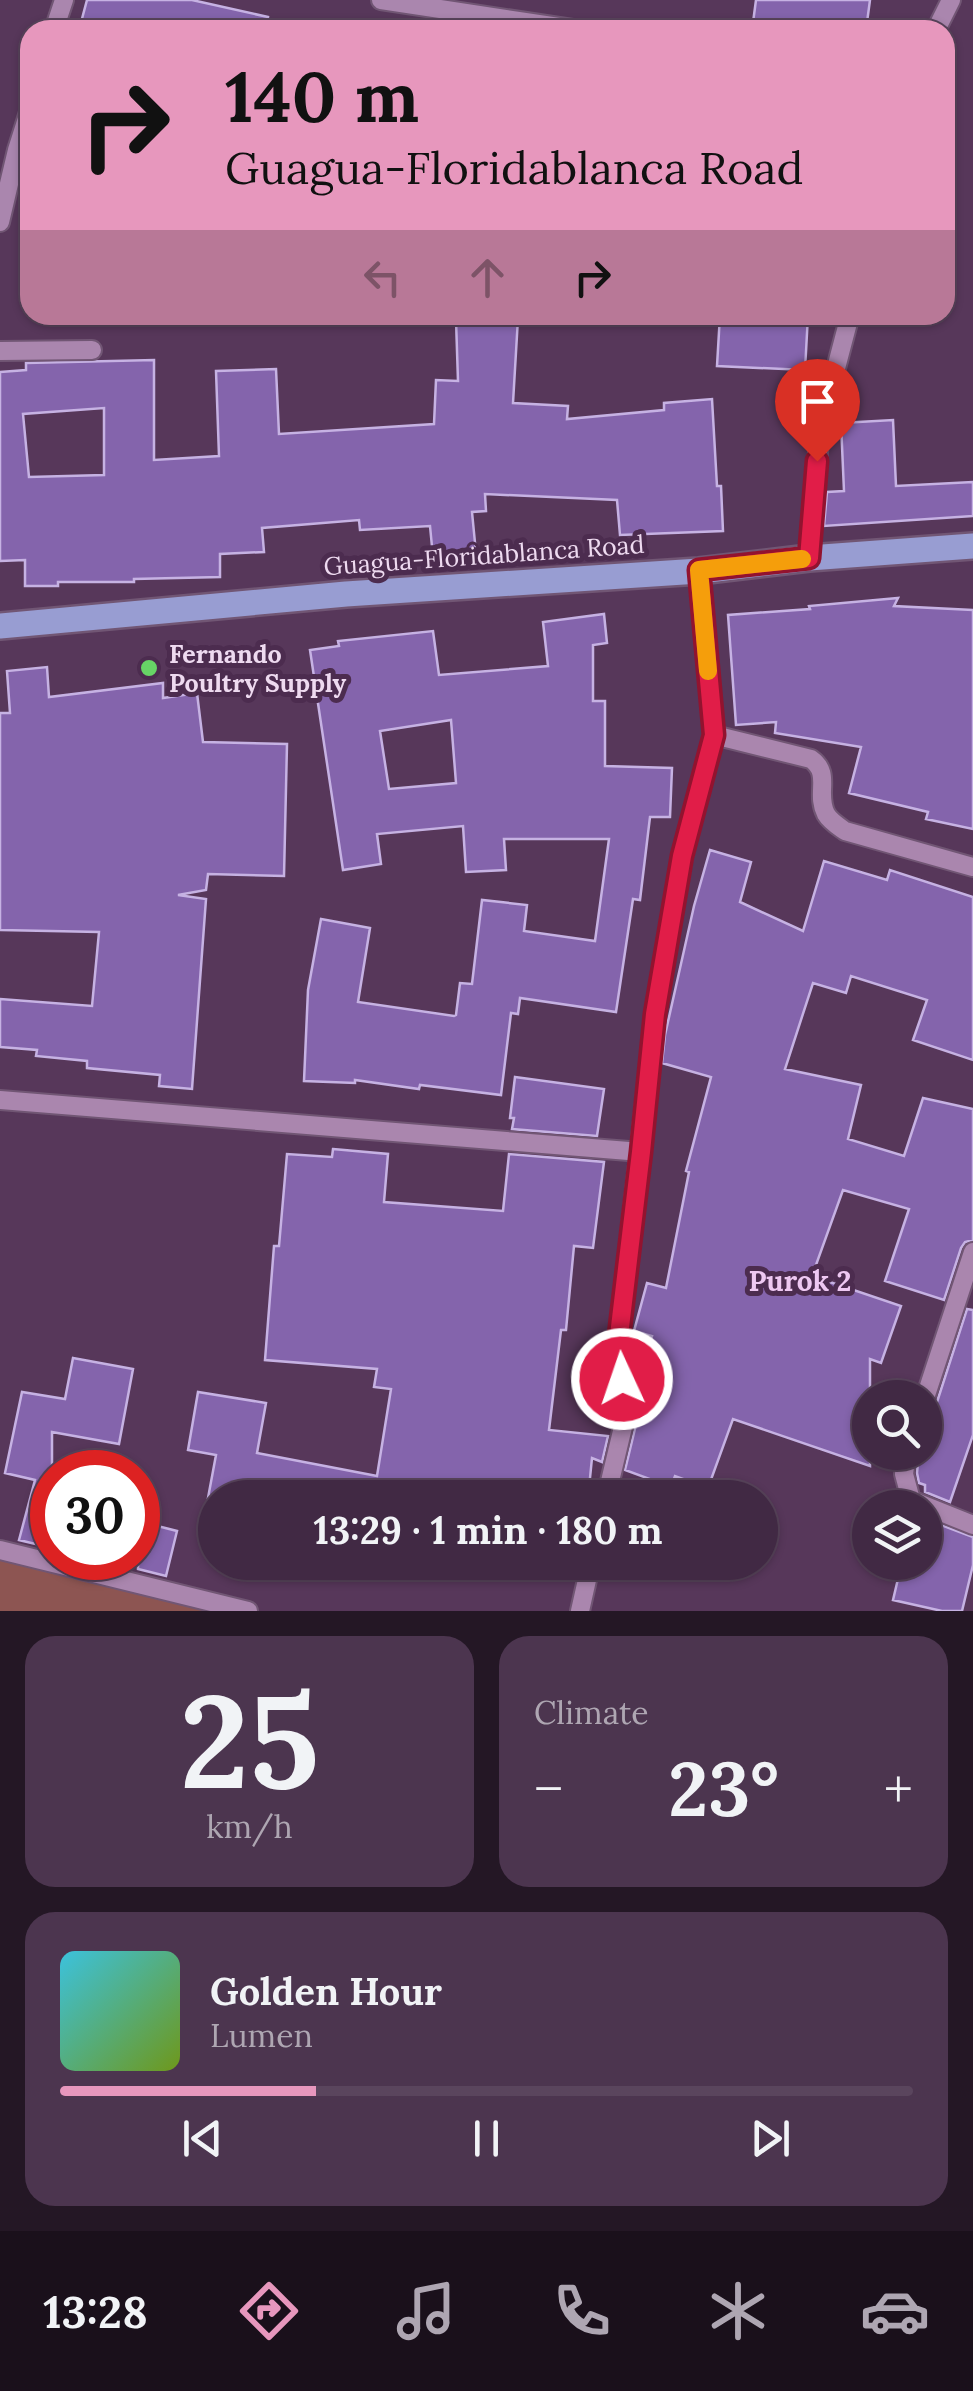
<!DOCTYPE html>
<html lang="en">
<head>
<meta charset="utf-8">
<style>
  body { margin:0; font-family:Lora,serif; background:#4c354f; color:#f1f3f6; height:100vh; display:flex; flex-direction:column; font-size:38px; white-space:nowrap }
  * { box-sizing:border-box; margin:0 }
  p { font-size:32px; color:#aea6b2 }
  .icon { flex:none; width:55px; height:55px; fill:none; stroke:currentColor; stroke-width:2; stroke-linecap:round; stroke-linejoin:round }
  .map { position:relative; height:1611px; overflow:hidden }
  .side { display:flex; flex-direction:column; gap:25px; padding:25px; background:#241725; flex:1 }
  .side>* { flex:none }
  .top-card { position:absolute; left:20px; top:20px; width:935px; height:305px; border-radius:30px; box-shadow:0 2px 8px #0004,0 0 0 2px #5a455d; background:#e797bd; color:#111; overflow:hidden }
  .buttons { position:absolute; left:852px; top:1380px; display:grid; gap:20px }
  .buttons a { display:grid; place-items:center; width:90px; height:90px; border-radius:50%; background:#412944; box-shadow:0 2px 8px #0004,0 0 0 2px #5a455d; font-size:50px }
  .speed { position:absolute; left:30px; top:1450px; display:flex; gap:20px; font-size:50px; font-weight:700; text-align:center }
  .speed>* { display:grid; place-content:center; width:130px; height:130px; border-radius:50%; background:#412944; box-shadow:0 2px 8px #0004,0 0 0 2px #5a455d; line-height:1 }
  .speed .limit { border:15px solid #d22; background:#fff; color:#111 }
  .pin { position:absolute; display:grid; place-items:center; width:85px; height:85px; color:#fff; margin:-102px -42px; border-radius:50% 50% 50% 0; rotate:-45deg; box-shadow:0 0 10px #0007 }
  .pin .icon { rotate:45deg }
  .me { position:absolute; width:110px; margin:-55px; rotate:357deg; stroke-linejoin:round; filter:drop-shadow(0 0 8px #0008) }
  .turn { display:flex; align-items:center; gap:35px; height:210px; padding:0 40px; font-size:45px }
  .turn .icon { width:130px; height:130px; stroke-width:2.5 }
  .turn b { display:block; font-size:70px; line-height:85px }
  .lanes { display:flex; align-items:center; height:95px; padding:0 40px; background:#0003; justify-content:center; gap:50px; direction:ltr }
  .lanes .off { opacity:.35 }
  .big { font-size:75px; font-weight:800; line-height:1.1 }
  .side .card { flex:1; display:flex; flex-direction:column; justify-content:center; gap:15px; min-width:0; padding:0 35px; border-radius:30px; background:#4c354f }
  .side .dial { align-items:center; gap:0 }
  .dial b { font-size:130px; line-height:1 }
  .song { display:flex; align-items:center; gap:30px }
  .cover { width:120px; height:120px; border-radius:15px; background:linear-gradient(135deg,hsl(190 70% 55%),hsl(80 70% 35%)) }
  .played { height:10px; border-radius:5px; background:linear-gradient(90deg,#e797bd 30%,#5a455d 30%) }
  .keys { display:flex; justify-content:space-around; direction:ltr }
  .heat { display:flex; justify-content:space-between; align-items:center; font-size:55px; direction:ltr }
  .side .tiles { flex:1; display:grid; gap:25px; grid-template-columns:1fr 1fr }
  .card:last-child { grid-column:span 2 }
  .trip { position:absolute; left:198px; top:1480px; width:580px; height:100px; border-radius:50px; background:#412944; box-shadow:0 2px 8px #0004,0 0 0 2px #5a455d; font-weight:800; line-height:100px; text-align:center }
  .tab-bar { display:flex; height:160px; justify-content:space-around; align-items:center; background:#1a101b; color:#aea6b2 }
  .tab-bar .icon { width:70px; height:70px }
  .tab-bar .current { color:#e797bd }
  .tab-bar b { font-size:45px; color:#f1f3f6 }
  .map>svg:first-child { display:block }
</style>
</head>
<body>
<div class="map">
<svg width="973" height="1611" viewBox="0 0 973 1611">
  <rect width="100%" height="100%" fill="#57375a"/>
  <path fill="#8d5552" d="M 0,1558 L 212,1611 L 0,1611 Z"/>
  <path fill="#8464ac" stroke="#c6b2e3" stroke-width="2.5" fill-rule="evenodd" d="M 87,0 L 192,0 L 268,17 L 266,30 L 79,30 Z
    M 756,0 L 870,0 L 866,30 L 752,30 Z
    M 720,315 L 808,315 L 805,370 L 717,366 Z
    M 518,318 L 513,403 L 568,406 L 567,419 L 664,410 L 664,403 L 712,399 L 717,486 L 721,486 L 723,531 L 620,535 L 617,500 L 485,494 L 486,511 L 472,512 L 476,553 L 433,557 L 430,526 L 360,530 L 359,520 L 262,528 L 264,552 L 220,554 L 220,577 L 134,579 L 134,582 L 58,582 L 58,586 L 25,586 L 25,560 L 0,561 L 0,372 L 26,370 L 26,363 L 154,360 L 154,460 L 219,456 L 216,371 L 276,369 L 279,434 L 434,424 L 436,380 L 458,381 L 456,320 ZM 104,408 L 104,475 L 29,477 L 23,414 Z
    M 893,420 L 896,486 L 973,482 L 973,516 L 824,526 L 827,492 L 844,491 L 841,423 Z
    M 898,598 L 894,606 L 973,610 L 973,829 L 926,819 L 928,812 L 849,793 L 861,747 L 775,733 L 776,722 L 736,725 L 728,615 L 810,609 L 809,606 Z
    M 604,614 L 607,643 L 593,645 L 593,701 L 605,701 L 605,766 L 672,768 L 670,817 L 650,817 L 640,900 L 633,899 L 616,1012 L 520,998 L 518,1014 L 511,1013 L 501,1095 L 420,1085 L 419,1089 L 355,1080 L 355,1083 L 304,1081 L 308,990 L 321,919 L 370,928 L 358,1002 L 454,1016 L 456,1015 L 460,983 L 472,984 L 482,900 L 527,905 L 524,931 L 595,941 L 609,839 L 504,839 L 506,870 L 466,872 L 463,826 L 377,834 L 381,864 L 343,870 L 310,650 L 339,646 L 338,641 L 433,631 L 439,675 L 548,666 L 543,622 ZM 451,720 L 456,783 L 389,789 L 380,731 Z
    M 47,667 L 49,697 L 163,683 L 163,698 L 197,693 L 203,742 L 287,744 L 284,876 L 208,874 L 206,890 L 178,895 L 206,899 L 192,1089 L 159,1086 L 160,1075 L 87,1068 L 87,1061 L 36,1056 L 37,1050 L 0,1047 L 0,999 L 92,1006 L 99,932 L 0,930 L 0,713 L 10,713 L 7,671 Z
    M 710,850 L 751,862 L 740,902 L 803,931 L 824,861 L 887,880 L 890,870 L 973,897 L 973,1060 L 913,1040 L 927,1000 L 851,976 L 846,993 L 813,983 L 785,1069 L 861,1085 L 848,1139 L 904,1156 L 923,1098 L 973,1109 L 973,1240 L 965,1242 L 961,1248 L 944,1300 L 885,1281 L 909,1209 L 843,1190 L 812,1276 L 901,1306 L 881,1363 L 870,1359 L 870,1466 L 733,1419 L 708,1488 L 675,1476 L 671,1487 L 625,1470 L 640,1408 L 636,1383 L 652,1336 L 634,1331 L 647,1283 L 666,1288 L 689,1172 L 686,1171 L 711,1077 L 662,1063 L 665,1035 L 694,906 Z
    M 515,1077 L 604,1089 L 597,1136 L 512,1129 L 514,1118 L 510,1118 Z
    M 333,1149 L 388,1154 L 384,1202 L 503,1211 L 509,1154 L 604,1162 L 593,1248 L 574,1246 L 566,1330 L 561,1330 L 549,1430 L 608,1436 L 602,1462 L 592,1458 L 588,1498 L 332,1498 L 261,1487 L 259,1498 L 208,1498 L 216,1455 L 188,1450 L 198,1392 L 266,1403 L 257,1453 L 377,1476 L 391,1389 L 374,1387 L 377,1369 L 265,1360 L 274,1246 L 279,1246 L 287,1154 L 332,1157 Z
    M 967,1309 L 973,1310 L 973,1435 L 950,1502 L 925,1492 L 925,1485 L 919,1483 L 917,1473 L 919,1452 L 925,1452 L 925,1427 L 931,1408 L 937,1402 Z
    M 73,1358 L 133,1369 L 119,1444 L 52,1432 L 52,1548 L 19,1540 L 35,1480 L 5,1473 L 22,1392 L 65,1399 Z
    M 925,1519 L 973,1537 L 973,1565 L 962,1611 L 942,1611 L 893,1600 L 902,1562 L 925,1562 Z
    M 138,1521 L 177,1531 L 166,1576 L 138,1569 Z"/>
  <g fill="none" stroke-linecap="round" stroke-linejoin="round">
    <g stroke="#715674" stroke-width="22">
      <path id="minor" d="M 381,0 L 579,30
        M 54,30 L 64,0
        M 936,30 L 951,0
        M 0,222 L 17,150 L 30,109
        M 0,351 L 92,350
        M 809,558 L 820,429 L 850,315
        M 714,735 L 811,759 C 832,774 815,793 826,814 C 830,821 838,826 845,831 L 973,867
        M 0,1100 L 641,1152
        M 925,1398 L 973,1252
        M 907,1452 L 904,1474 L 911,1500 L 973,1525
        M 606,1498 L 628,1406 L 617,1352 L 655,1014 L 683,856 L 714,735 L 699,571
        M 0,1550 L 248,1611
        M 580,1611 L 591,1562"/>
    </g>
    <g stroke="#715674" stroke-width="30">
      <path id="major" d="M 0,626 L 346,594 L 699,571 L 809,558 L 973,546"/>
    </g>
    <use href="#minor" stroke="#aa86ae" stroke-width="18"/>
    <use href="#major" stroke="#989dd2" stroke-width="25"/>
  </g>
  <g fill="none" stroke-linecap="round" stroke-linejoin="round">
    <g stroke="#92132f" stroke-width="25">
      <path id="route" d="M 622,1379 L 617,1352 L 641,1152 L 655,1014 L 682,856 L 714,735 L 699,570 L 809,558 L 817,461"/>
    </g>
    <use href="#route" stroke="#e11d48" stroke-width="18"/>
    <path stroke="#f59e0b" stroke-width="18" d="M 708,671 L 699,570 L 802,559"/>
  </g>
  <circle fill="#67d466" stroke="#4c2c4f" stroke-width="4" cx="149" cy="668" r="10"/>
  <g text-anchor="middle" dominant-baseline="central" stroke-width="10" stroke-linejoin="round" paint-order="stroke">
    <g font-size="25" fill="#eedaf0" stroke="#4c2c4f">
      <text transform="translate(484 555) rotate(-4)">Guagua-Floridablanca Road</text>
    </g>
    <g font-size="25" font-weight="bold" fill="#eedaf0" stroke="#4c2c4f" text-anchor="start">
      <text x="169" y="654">Fernando<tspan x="169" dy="29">Poultry Supply</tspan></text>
    </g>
    <g font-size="28" font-weight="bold" fill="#eec8f2" stroke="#4c2c4f">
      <text x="800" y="1281">Purok 2</text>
    </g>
  </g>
</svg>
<div class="buttons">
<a><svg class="icon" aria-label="search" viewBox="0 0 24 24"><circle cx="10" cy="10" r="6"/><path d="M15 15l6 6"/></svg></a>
<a><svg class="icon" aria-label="layers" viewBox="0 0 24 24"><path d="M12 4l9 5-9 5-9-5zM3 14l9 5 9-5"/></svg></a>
</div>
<div class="speed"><div class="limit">30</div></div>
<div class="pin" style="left:817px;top:461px;background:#d93025"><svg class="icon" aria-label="arrive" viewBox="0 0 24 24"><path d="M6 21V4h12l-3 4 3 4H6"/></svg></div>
<svg class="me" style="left:622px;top:1379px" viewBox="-20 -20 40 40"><circle r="17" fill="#e11d48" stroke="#fff" stroke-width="3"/><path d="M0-11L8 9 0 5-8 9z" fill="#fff"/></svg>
<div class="trip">13:29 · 1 min · 180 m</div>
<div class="top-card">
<div class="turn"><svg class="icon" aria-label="right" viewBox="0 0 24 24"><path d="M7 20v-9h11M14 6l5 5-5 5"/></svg><div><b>140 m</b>Guagua-Floridablanca Road</div></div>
<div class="lanes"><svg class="icon off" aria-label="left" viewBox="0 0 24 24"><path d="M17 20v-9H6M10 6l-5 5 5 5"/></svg><svg class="icon off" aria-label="ahead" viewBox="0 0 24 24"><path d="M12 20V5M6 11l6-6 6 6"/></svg><svg class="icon" aria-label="right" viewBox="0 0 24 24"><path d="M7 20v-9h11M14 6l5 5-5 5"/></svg></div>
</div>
</div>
<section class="side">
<div class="tiles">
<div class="card dial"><b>25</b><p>km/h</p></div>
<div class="card"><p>Climate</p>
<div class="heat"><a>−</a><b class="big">23°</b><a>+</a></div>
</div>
<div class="card">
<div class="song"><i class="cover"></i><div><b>Golden Hour</b><p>Lumen</p></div></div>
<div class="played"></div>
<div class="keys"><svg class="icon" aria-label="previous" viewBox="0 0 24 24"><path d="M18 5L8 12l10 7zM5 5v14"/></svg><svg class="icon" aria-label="pause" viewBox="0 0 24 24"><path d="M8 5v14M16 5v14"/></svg><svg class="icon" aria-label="next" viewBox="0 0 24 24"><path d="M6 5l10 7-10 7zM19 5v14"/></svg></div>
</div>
</div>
</section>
<nav class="tab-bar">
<b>13:28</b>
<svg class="icon current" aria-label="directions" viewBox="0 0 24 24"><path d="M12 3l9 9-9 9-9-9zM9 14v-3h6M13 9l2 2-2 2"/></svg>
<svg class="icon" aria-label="music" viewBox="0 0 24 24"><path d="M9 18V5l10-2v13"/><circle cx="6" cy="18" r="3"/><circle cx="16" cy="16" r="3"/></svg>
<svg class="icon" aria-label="phone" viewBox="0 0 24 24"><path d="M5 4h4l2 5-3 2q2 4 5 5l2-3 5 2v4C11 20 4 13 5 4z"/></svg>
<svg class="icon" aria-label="climate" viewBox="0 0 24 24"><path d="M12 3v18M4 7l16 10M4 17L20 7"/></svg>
<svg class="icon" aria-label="car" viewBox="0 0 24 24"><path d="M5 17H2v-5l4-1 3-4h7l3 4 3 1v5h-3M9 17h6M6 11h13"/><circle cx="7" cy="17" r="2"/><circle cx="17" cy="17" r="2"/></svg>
</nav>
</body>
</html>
